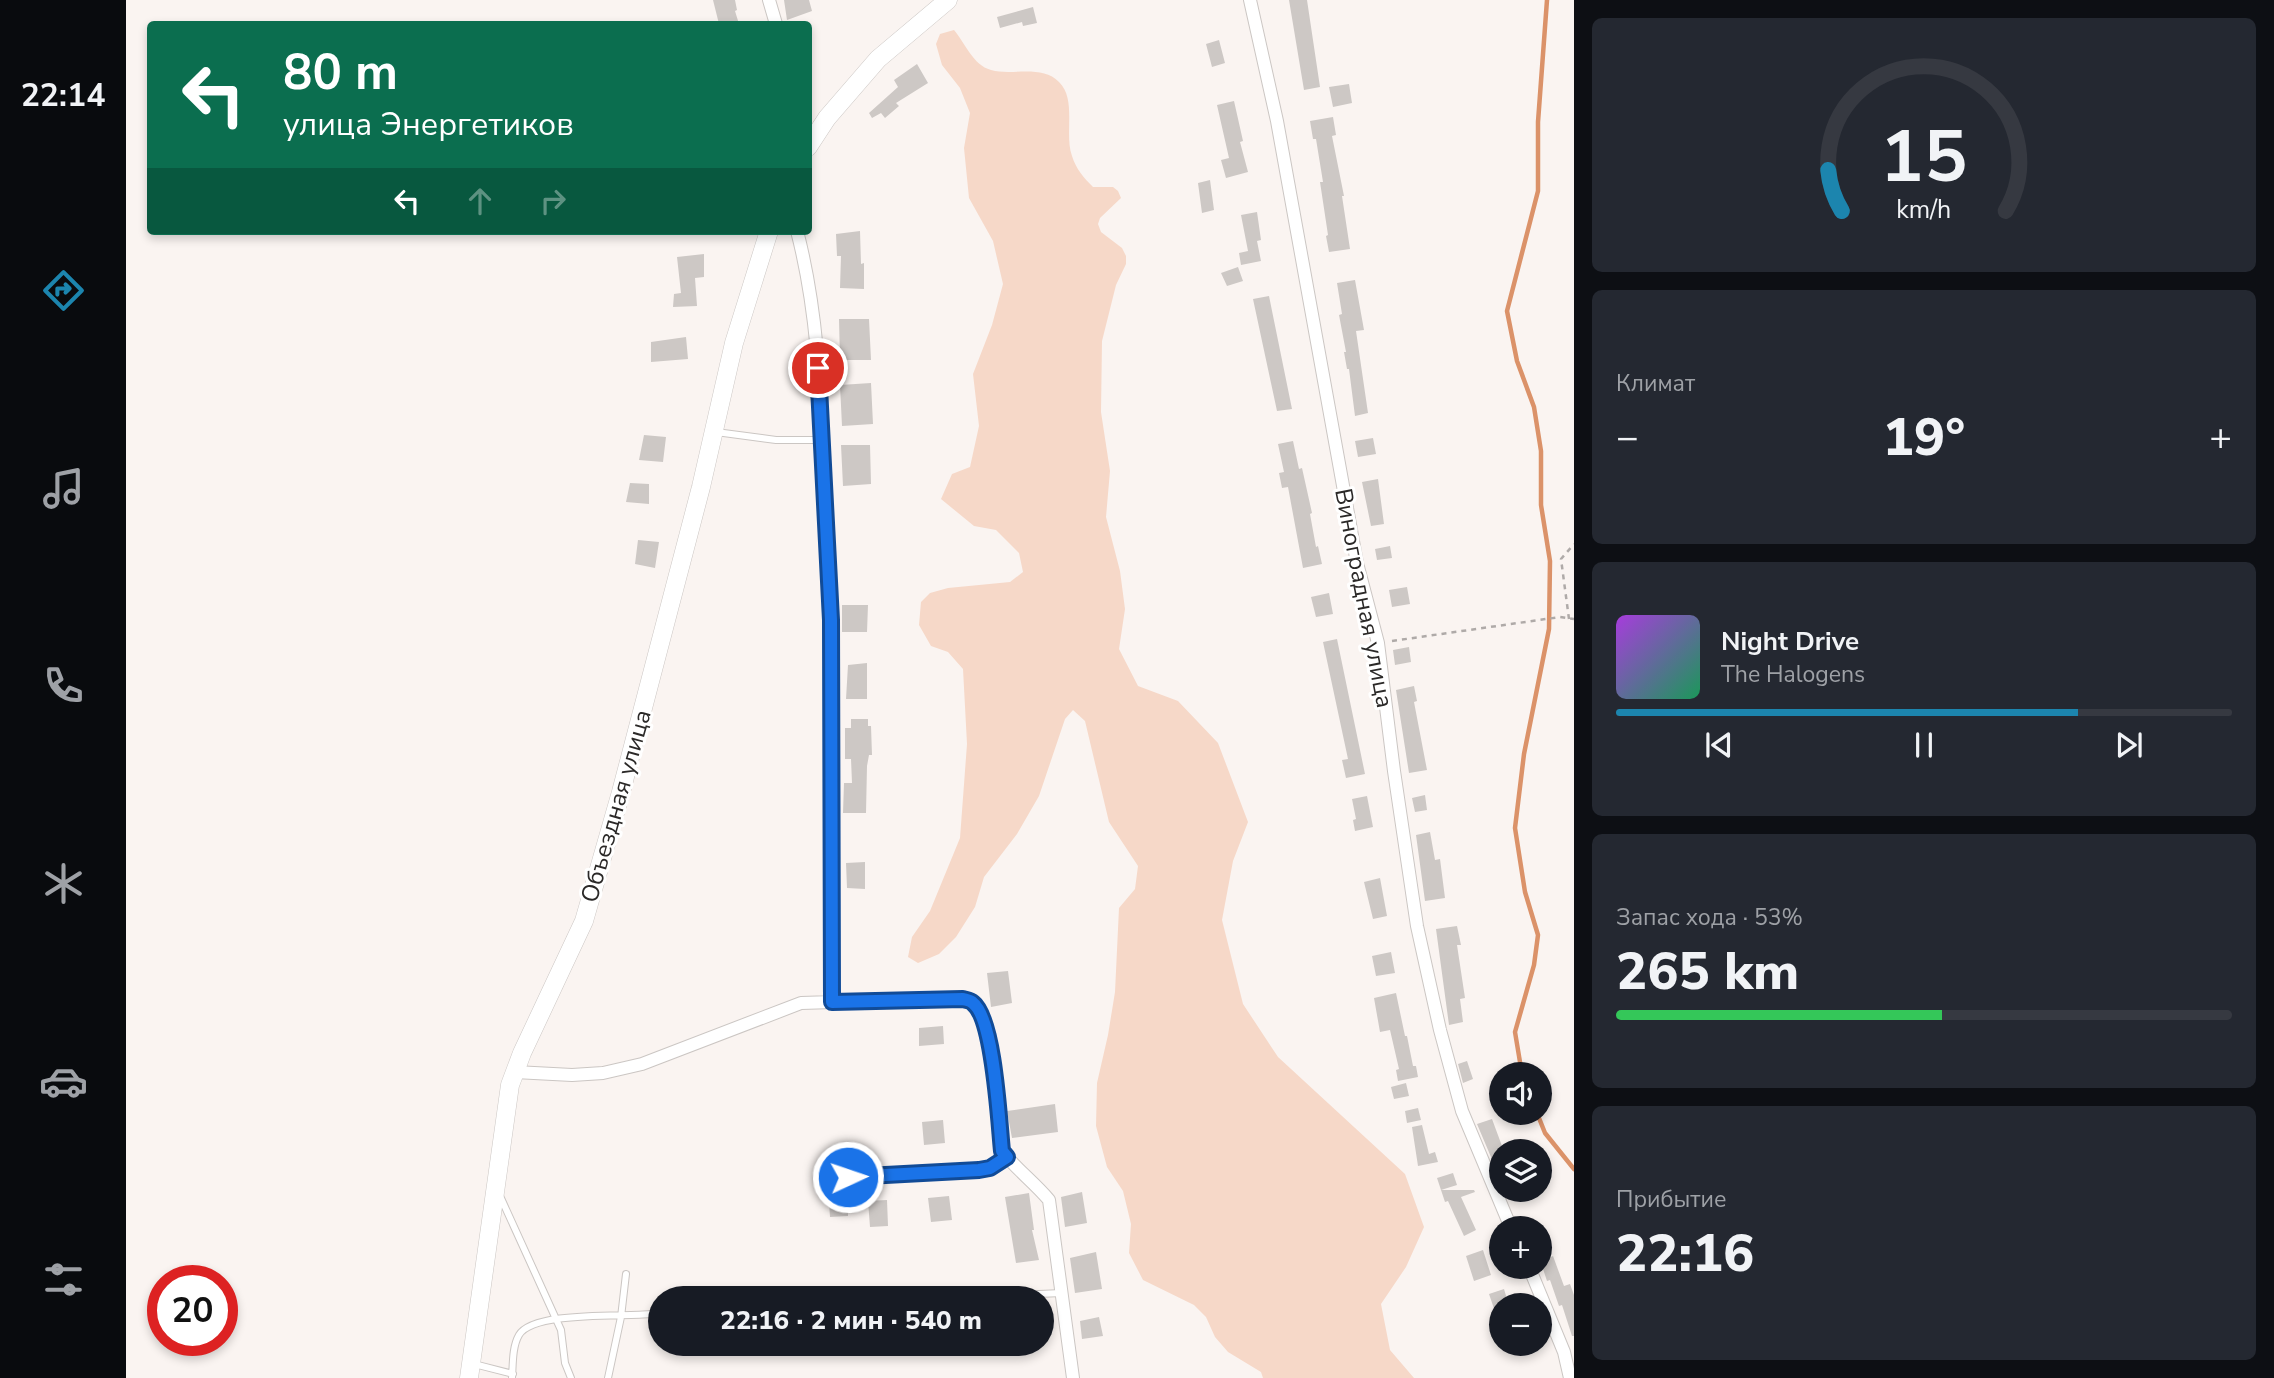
<!DOCTYPE html>
<html lang="ru">
<head>
<meta charset="utf-8">
<style>
  body { margin:0; font-family:"Nunito Sans",sans-serif; background:#242831; color:#f1f3f6; height:100vh; display:flex; flex-direction:column; font-size:26px; white-space:nowrap }
  * { box-sizing:border-box; margin:0 }
  p { font-size:23px; color:#9ea1a6 }
  .icon { flex:none; width:38px; height:38px; fill:none; stroke:currentColor; stroke-width:2; stroke-linecap:round; stroke-linejoin:round }
  .map { position:relative; flex:1; overflow:hidden }
  .panel { display:flex; flex-direction:column; gap:18px; padding:18px; background:#0d0f14; width:700px }
  .panel>* { flex:none }
  .hud { position:absolute; left:21px; top:21px; width:665px; height:214px; border-radius:7px; box-shadow:0 4px 10px #0003; background:#0b6e4f; color:#fff; overflow:hidden }
  .tools { position:absolute; left:1363px; top:1062px; display:grid; gap:14px }
  .tools a { display:grid; place-items:center; width:63px; height:63px; border-radius:50%; background:#171b24; box-shadow:0 4px 10px #0003; font-size:35px }
  .speed { position:absolute; left:21px; top:1265px; display:flex; gap:14px; font-size:35px; font-weight:700; text-align:center }
  .speed>* { display:grid; place-content:center; width:91px; height:91px; border-radius:50%; background:#171b24; box-shadow:0 4px 10px #0003; line-height:1 }
  .speed .limit { border:10px solid #d22; background:#fff; color:#111 }
  .pin { position:absolute; display:grid; place-items:center; width:60px; height:60px; color:#fff; margin:-30px; border:4px solid #fff; border-radius:50%; box-shadow:0 2px 7px #0007 }
  .me { position:absolute; width:77px; margin:-38px; rotate:87deg; stroke-linejoin:round; filter:drop-shadow(0 0 5px #0008) }
  .turn { display:flex; align-items:center; gap:24px; height:147px; padding:0 21px; font-size:32px }
  .turn .icon { width:91px; height:91px; stroke-width:2.5 }
  .turn b { display:block; font-size:49px; line-height:60px }
  .lanes { display:flex; align-items:center; height:66px; padding:0 21px; background:#0003; justify-content:center; gap:35px; direction:ltr }
  .lanes .off { opacity:.35 }
  .big { font-size:52px; font-weight:800; line-height:1.1 }
  .panel .widget { flex:1; display:flex; flex-direction:column; justify-content:center; gap:10px; min-width:0; padding:0 24px; border-radius:10px; background:#242831 }
  .panel .dial { align-items:center; gap:0 }
  .dial svg { height:182px; overflow:visible; fill:none; stroke:#363941; stroke-width:7; stroke-linecap:round; text-anchor:middle }
  .dial text { fill:#f1f3f6; stroke:none }
  .song { display:flex; align-items:center; gap:21px }
  .cover { width:84px; height:84px; border-radius:10px; background:linear-gradient(135deg,hsl(280 70% 55%),hsl(150 70% 35%)) }
  .played { height:7px; border-radius:4px; background:linear-gradient(90deg,#1c85ae 75%,#363941 75%) }
  .keys { display:flex; justify-content:space-around; direction:ltr }
  .heat { display:flex; justify-content:space-between; align-items:center; font-size:38px; direction:ltr }
  .charge { height:10px; border-radius:5px; background:linear-gradient(90deg,#34c759 53%,#363941 0) }
  .trip { position:absolute; left:522px; top:1286px; width:406px; height:70px; border-radius:35px; background:#171b24; box-shadow:0 4px 10px #0003; font-weight:800; line-height:70px; text-align:center }
  main { display:flex; flex:1; min-height:0 }
  .tabs { display:flex; flex-direction:column; width:126px; justify-content:space-around; align-items:center; background:#090b0e; color:#9ea1a6 }
  .tabs .icon { width:49px; height:49px }
  .tabs .selected { color:#1c85ae }
  .tabs b { font-size:32px; color:#f1f3f6 }
  .map>svg:first-child { display:block }
</style>
</head>
<body>
<main>
<nav class="tabs">
<b>22:14</b>
<svg class="icon selected" aria-label="directions" viewBox="0 0 24 24"><path d="M12 3l9 9-9 9-9-9zM9 14v-3h6M13 9l2 2-2 2"/></svg>
<svg class="icon" aria-label="music" viewBox="0 0 24 24"><path d="M9 18V5l10-2v13"/><circle cx="6" cy="18" r="3"/><circle cx="16" cy="16" r="3"/></svg>
<svg class="icon" aria-label="phone" viewBox="0 0 24 24"><path d="M5 4h4l2 5-3 2q2 4 5 5l2-3 5 2v4C11 20 4 13 5 4z"/></svg>
<svg class="icon" aria-label="climate" viewBox="0 0 24 24"><path d="M12 3v18M4 7l16 10M4 17L20 7"/></svg>
<svg class="icon" aria-label="car" viewBox="0 0 24 24"><path d="M5 17H2v-5l4-1 3-4h7l3 4 3 1v5h-3M9 17h6M6 11h13"/><circle cx="7" cy="17" r="2"/><circle cx="17" cy="17" r="2"/></svg>
<svg class="icon" aria-label="filters" viewBox="0 0 24 24"><path d="M4 7h16M4 17h16"/><circle cx="9" cy="7" r="2"/><circle cx="15" cy="17" r="2"/></svg>
</nav>
<div class="map">
<svg width="1448" height="1378" viewBox="0 0 1448 1378">
  <rect width="100%" height="100%" fill="#faf4f1"/>
  <path fill="#f6d8c8" d="M 828,30 C 839,43 847,65 865,70 C 886,76 916,64 933,82 C 951,99 938,134 946,156 C 950,169 958,178 967,187 L 987,187 L 992,191 L 995,198 L 974,218 L 972,224 L 975,232 L 996,248 L 1000,256 L 1000,264 L 990,285 L 976,341 L 975,412 L 984,471 L 980,517 L 994,571 L 999,609 L 993,649 L 1012,686 L 1052,701 L 1092,743 L 1122,822 L 1107,861 L 1096,920 L 1117,1004 L 1152,1057 L 1279,1174 L 1298,1227 L 1280,1267 L 1255,1304 L 1264,1350 L 1288,1378 L 1137,1378 L 1135,1372 L 1102,1352 L 1089,1337 L 1080,1317 L 1068,1305 L 1017,1280 L 1003,1253 L 1005,1224 L 997,1191 L 981,1167 L 970,1126 L 971,1083 L 982,1035 L 989,992 L 993,908 L 1009,889 L 1012,866 L 983,822 L 959,721 L 947,710 L 939,719 L 913,796 L 891,834 L 858,877 L 849,907 L 830,937 L 813,954 L 792,963 L 782,957 L 786,937 L 804,911 L 834,838 L 841,744 L 837,669 L 822,652 L 805,646 L 793,625 L 795,602 L 804,593 L 822,588 L 884,582 L 897,572 L 893,553 L 870,530 L 848,526 L 815,499 L 826,474 L 844,467 L 853,426 L 847,374 L 866,325 L 877,284 L 867,241 L 843,198 L 838,148 L 844,113 L 834,88 L 816,65 L 810,44 L 814,34 Z"/>
  <g fill="none" stroke-linecap="round" stroke-linejoin="round">
    <path stroke="#db9269" stroke-width="4.5" d="M 1396,1074 L 1389,1032 L 1408,965 L 1412,935 L 1399,892 L 1389,828 L 1398,754 L 1423,629 L 1424,561 L 1415,505 L 1415,451 L 1408,407 L 1391,361 L 1381,311 L 1412,191 L 1412,122 L 1421,0
      M 1411,1113 L 1419,1133 L 1448,1169"/>
  </g>
  <path fill="#cdc8c5" d="M 587,0 L 609,0 L 611,10 L 609,11 L 613,24 L 593,24 Z
    M 658,0 L 683,0 L 686,11 L 661,20 Z
    M 1163,0 L 1181,0 L 1194,87 L 1178,90 Z
    M 907,7 L 911,23 L 897,26 L 896,22 L 874,28 L 871,17 Z
    M 1093,40 L 1099,63 L 1086,67 L 1080,44 Z
    M 791,64 L 802,83 L 770,103 L 773,106 L 759,118 L 755,113 L 746,118 L 743,113 L 772,87 L 768,80 Z
    M 1223,84 L 1226,103 L 1207,107 L 1203,87 Z
    M 1108,101 L 1117,141 L 1114,142 L 1122,172 L 1100,178 L 1095,160 L 1103,158 L 1091,105 Z
    M 1207,117 L 1210,135 L 1206,136 L 1218,196 L 1216,196 L 1224,249 L 1203,252 L 1200,236 L 1202,235 L 1194,182 L 1197,182 L 1190,139 L 1187,139 L 1184,121 Z
    M 1084,180 L 1088,210 L 1076,213 L 1072,183 Z
    M 1131,212 L 1135,240 L 1131,241 L 1135,261 L 1115,265 L 1113,253 L 1122,251 L 1115,215 Z
    M 734,231 L 735,264 L 738,263 L 738,289 L 714,288 L 715,256 L 711,256 L 710,234 Z
    M 578,254 L 578,277 L 569,278 L 571,306 L 547,307 L 548,294 L 555,293 L 551,257 Z
    M 1112,267 L 1117,281 L 1101,286 L 1095,273 Z
    M 1229,280 L 1238,330 L 1230,331 L 1242,413 L 1229,416 L 1223,369 L 1221,369 L 1218,352 L 1220,352 L 1213,315 L 1216,314 L 1211,283 Z
    M 1143,296 L 1166,409 L 1151,411 L 1127,299 Z
    M 713,319 L 743,319 L 745,360 L 714,360 Z
    M 560,337 L 562,359 L 525,362 L 525,342 Z
    M 745,383 L 747,424 L 716,426 L 714,385 Z
    M 518,435 L 540,437 L 537,462 L 513,460 Z
    M 1247,438 L 1250,454 L 1232,457 L 1229,441 Z
    M 1167,441 L 1173,469 L 1176,468 L 1186,513 L 1184,514 L 1190,547 L 1192,546 L 1196,564 L 1177,568 L 1162,487 L 1156,488 L 1153,473 L 1158,472 L 1152,444 Z
    M 715,445 L 744,445 L 745,484 L 717,486 Z
    M 1252,479 L 1258,524 L 1245,526 L 1236,482 Z
    M 504,483 L 523,484 L 523,504 L 500,502 Z
    M 512,540 L 533,542 L 529,568 L 509,564 Z
    M 1264,546 L 1266,558 L 1251,560 L 1249,549 Z
    M 1281,587 L 1284,604 L 1266,607 L 1263,590 Z
    M 1203,593 L 1207,614 L 1190,617 L 1185,597 Z
    M 716,605 L 742,605 L 741,632 L 716,632 Z
    M 1211,639 L 1239,774 L 1220,778 L 1216,760 L 1222,759 L 1197,642 Z
    M 1283,647 L 1285,662 L 1269,665 L 1267,650 Z
    M 741,663 L 741,699 L 720,699 L 722,665 Z
    M 1288,686 L 1291,701 L 1288,702 L 1301,770 L 1283,773 L 1270,690 Z
    M 725,719 L 742,719 L 742,726 L 745,726 L 746,755 L 743,755 L 741,766 L 740,813 L 717,813 L 718,783 L 726,783 L 725,759 L 719,759 L 719,728 L 725,728 Z
    M 1299,795 L 1301,810 L 1289,812 L 1286,798 Z
    M 1241,796 L 1247,827 L 1229,831 L 1227,820 L 1230,819 L 1226,799 Z
    M 1304,832 L 1309,860 L 1314,859 L 1319,898 L 1299,901 L 1290,835 Z
    M 739,862 L 739,889 L 721,888 L 720,863 Z
    M 1254,878 L 1261,916 L 1247,919 L 1238,882 Z
    M 1331,926 L 1335,945 L 1331,945 L 1339,998 L 1334,999 L 1337,1022 L 1323,1025 L 1310,929 Z
    M 1265,952 L 1269,973 L 1250,976 L 1246,956 Z
    M 882,971 L 886,1003 L 865,1007 L 861,973 Z
    M 1270,993 L 1279,1036 L 1281,1036 L 1287,1066 L 1290,1066 L 1292,1077 L 1272,1081 L 1270,1070 L 1273,1069 L 1264,1030 L 1254,1032 L 1248,998 Z
    M 817,1026 L 818,1044 L 793,1046 L 793,1028 Z
    M 1341,1061 L 1347,1079 L 1337,1083 L 1332,1064 Z
    M 1280,1083 L 1283,1096 L 1268,1099 L 1265,1087 Z
    M 929,1104 L 932,1132 L 886,1138 L 881,1111 Z
    M 1292,1108 L 1295,1120 L 1281,1123 L 1279,1111 Z
    M 1366,1119 L 1376,1146 L 1376,1183 L 1351,1124 Z
    M 817,1120 L 819,1143 L 798,1145 L 796,1122 Z
    M 1296,1125 L 1303,1154 L 1309,1152 L 1312,1162 L 1292,1166 L 1286,1127 Z
    M 1327,1173 L 1331,1185 L 1315,1190 L 1348,1190 L 1349,1192 L 1335,1197 L 1350,1230 L 1338,1236 L 1322,1201 L 1319,1202 L 1311,1178 Z
    M 956,1192 L 961,1223 L 939,1227 L 935,1197 Z
    M 903,1193 L 908,1230 L 906,1230 L 913,1260 L 890,1263 L 879,1197 Z
    M 823,1196 L 826,1220 L 805,1222 L 802,1198 Z
    M 722,1200 L 722,1216 L 704,1217 L 703,1202 Z
    M 761,1200 L 762,1226 L 744,1227 L 742,1201 Z
    M 1414,1231 L 1425,1257 L 1427,1256 L 1438,1286 L 1444,1284 L 1448,1295 L 1448,1336 L 1446,1336 L 1436,1305 L 1433,1306 L 1424,1280 L 1421,1281 L 1414,1260 Z
    M 1357,1250 L 1365,1275 L 1348,1281 L 1340,1256 Z
    M 970,1252 L 976,1289 L 949,1293 L 944,1258 Z
    M 1378,1289 L 1383,1306 L 1376,1306 L 1376,1326 L 1374,1326 L 1363,1294 Z
    M 973,1317 L 977,1336 L 956,1339 L 954,1321 Z"/>
  <g fill="none" stroke-linecap="round" stroke-linejoin="round">
    <g stroke="#cbc6c3" stroke-width="8">
      <path id="lane" d="M 590,432 L 650,440 L 696,440
        M 722,1177 L 853,1170 L 865,1168 L 881,1157
        M 374,1196 L 435,1330 L 439,1363 L 445,1378
        M 823,1298 L 936,1293
        M 591,1344 L 631,1350
        M 348,1364 L 387,1374
        M 386,1378 C 387,1365 386,1347 393,1335 C 407,1311 496,1317 524,1314 L 534,1316
        M 482,1378 L 495,1317 L 500,1274"/>
    </g>
    <g stroke="#cbc6c3" stroke-width="14">
      <path id="street" d="M 643,0 L 650,24
        M 1124,0 L 1151,121 L 1231,563 L 1252,643 L 1268,771 L 1291,926 L 1314,1030 L 1336,1111 L 1385,1228
        M 671,231 C 694,319 695,409 699,499 C 707,666 705,834 706,1001
        M 389,1072 L 446,1075 L 477,1073 L 516,1064 L 675,1003 L 837,998 C 840,1000 844,1001 847,1003 C 868,1020 873,1122 876,1151 C 890,1169 908,1182 923,1200 L 947,1378
        M 1403,1267 L 1438,1352 L 1444,1378"/>
    </g>
    <g stroke="#cbc6c3" stroke-width="19">
      <path id="primary" d="M 682,147 L 701,118 L 752,59 L 822,0
        M 343,1378 L 384,1085 L 396,1053 L 458,921 L 495,792 L 575,487 L 608,343 L 643,231"/>
    </g>
    <path stroke="#afaaa8" stroke-width="2.5" stroke-dasharray="5 5" stroke-linecap="butt" d="M 1443,619 L 1435,559 L 1448,544
      M 1266,641 L 1434,617 L 1448,619"/>
    <use href="#lane" stroke="#fff" stroke-width="6"/>
    <use href="#street" stroke="#fff" stroke-width="12"/>
    <use href="#primary" stroke="#fff" stroke-width="18"/>
  </g>
  <g fill="none" stroke-linecap="round" stroke-linejoin="round">
    <g stroke="#114b97" stroke-width="18">
      <path id="route" d="M 692,368 L 705,620 L 706,1002 L 837,999 C 840,1000 844,1000 847,1003 C 868,1019 873,1122 876,1151 L 881,1157 L 864,1168 L 853,1170 L 722,1177"/>
    </g>
    <use href="#route" stroke="#1a73e8" stroke-width="12"/>
  </g>
  <g text-anchor="middle" dominant-baseline="central" stroke-width="6" stroke-linejoin="round" paint-order="stroke">
    <g font-size="24" fill="#2b2928" stroke="#fff">
      <text transform="translate(1238 598) rotate(79)">Виноградная улица</text>
      <text transform="translate(490 806) rotate(-74)">Объездная улица</text>
    </g>
  </g>
</svg>
<div class="tools">
<a><svg class="icon" aria-label="sound" viewBox="0 0 24 24"><path d="M4 9h4l5-4v14l-5-4H4zM17 9q2 3 0 6"/></svg></a>
<a><svg class="icon" aria-label="layers" viewBox="0 0 24 24"><path d="M12 4l9 5-9 5-9-5zM3 14l9 5 9-5"/></svg></a>
<a>+</a>
<a>−</a>
</div>
<div class="speed"><div class="limit">20</div></div>
<div class="pin" style="left:692px;top:368px;background:#d93025"><svg class="icon" aria-label="arrive" viewBox="0 0 24 24"><path d="M6 21V4h12l-3 4 3 4H6"/></svg></div>
<svg class="me" style="left:722px;top:1177px" viewBox="-20 -20 40 40"><circle r="17" fill="#1a73e8" stroke="#fff" stroke-width="3"/><path d="M0-11L8 9 0 5-8 9z" fill="#fff"/></svg>
<div class="trip">22:16 · 2 мин · 540 m</div>
<div class="hud">
<div class="turn"><svg class="icon" aria-label="left" viewBox="0 0 24 24"><path d="M17 20v-9H6M10 6l-5 5 5 5"/></svg><div><b>80 m</b>улица Энергетиков</div></div>
<div class="lanes"><svg class="icon" aria-label="left" viewBox="0 0 24 24"><path d="M17 20v-9H6M10 6l-5 5 5 5"/></svg><svg class="icon off" aria-label="ahead" viewBox="0 0 24 24"><path d="M12 20V5M6 11l6-6 6 6"/></svg><svg class="icon off" aria-label="right" viewBox="0 0 24 24"><path d="M7 20v-9h11M14 6l5 5-5 5"/></svg></div>
</div>
</div>
<section class="panel">
<div class="widget dial"><svg viewBox="0 0 100 80">
<path d="M14 69A42 42 0 1 1 86 69"/>
<path d="M14 69A42 42 0 0 1 8 51" stroke="#1c85ae"/>
<text x="50" y="56" font-size="32" font-weight="700">15</text>
<text x="50" y="72" font-size="11">km/h</text>
</svg></div>
<div class="widget"><p>Климат</p>
<div class="heat"><a>−</a><b class="big">19°</b><a>+</a></div>
</div>
<div class="widget">
<div class="song"><i class="cover"></i><div><b>Night Drive</b><p>The Halogens</p></div></div>
<div class="played"></div>
<div class="keys"><svg class="icon" aria-label="previous" viewBox="0 0 24 24"><path d="M18 5L8 12l10 7zM5 5v14"/></svg><svg class="icon" aria-label="pause" viewBox="0 0 24 24"><path d="M8 5v14M16 5v14"/></svg><svg class="icon" aria-label="next" viewBox="0 0 24 24"><path d="M6 5l10 7-10 7zM19 5v14"/></svg></div>
</div>
<div class="widget"><p>Запас хода · 53%</p><b class="big">265 km</b><div class="charge"></div></div>
<div class="widget"><p>Прибытие</p><b class="big">22:16</b></div>
</section>
</main>
</body>
</html>
